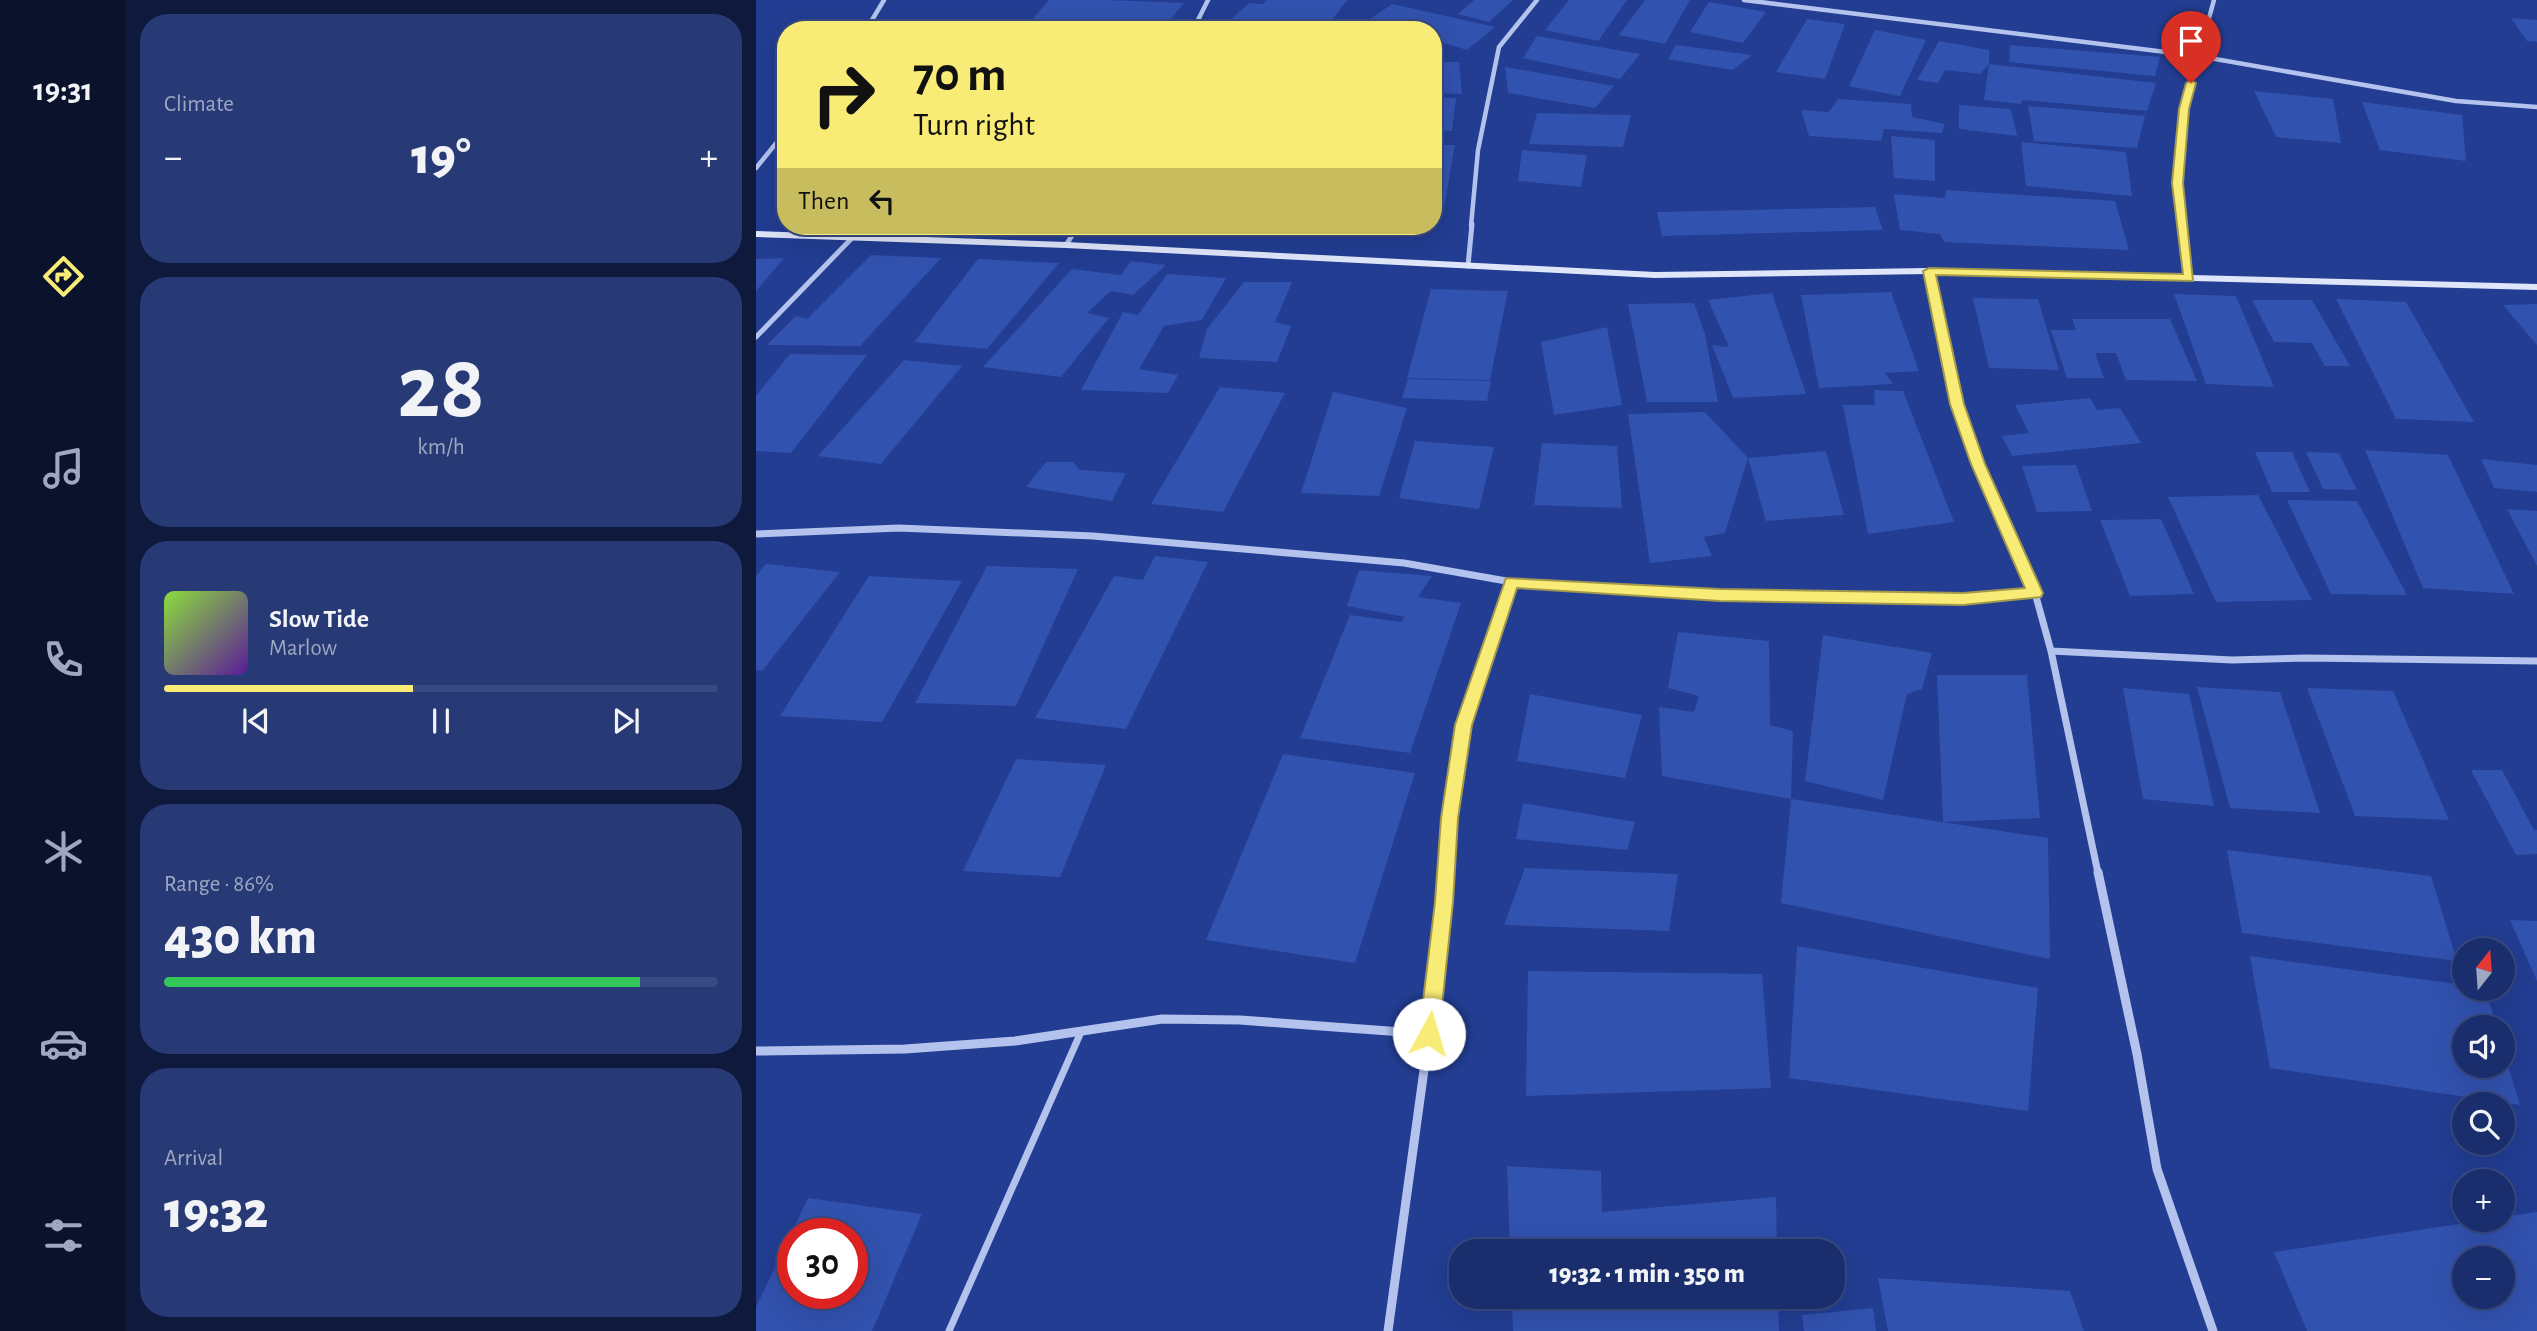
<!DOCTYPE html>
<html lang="en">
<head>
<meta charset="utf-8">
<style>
  body { margin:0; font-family:"Alegreya Sans",sans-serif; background:#273a76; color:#f1f3f6; height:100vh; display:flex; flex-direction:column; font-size:26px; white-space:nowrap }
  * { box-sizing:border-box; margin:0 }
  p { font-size:23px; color:#9fa8c2 }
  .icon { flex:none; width:38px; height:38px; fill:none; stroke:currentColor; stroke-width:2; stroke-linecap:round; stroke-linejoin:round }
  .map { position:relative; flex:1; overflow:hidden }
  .sheet { display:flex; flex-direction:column; gap:14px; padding:14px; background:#0e193c; width:630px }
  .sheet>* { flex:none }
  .banner { position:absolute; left:21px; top:21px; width:665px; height:214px; border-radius:28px; box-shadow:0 7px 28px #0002,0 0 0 2px #384a81; background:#f9ec76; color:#111; overflow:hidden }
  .needle { width:46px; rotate:17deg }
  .controls { position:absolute; left:1696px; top:938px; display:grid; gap:14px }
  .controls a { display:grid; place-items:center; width:63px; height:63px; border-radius:50%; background:#1a2e6e; box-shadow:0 7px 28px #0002,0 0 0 2px #384a81; font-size:35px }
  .speed { position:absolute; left:21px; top:1218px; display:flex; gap:14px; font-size:35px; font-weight:700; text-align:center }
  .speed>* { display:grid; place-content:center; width:91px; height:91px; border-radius:50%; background:#1a2e6e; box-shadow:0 7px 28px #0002,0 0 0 2px #384a81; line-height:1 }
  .speed .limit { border:10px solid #d22; background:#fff; color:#111 }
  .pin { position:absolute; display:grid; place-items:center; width:60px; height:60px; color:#fff; margin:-72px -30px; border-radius:50% 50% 50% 0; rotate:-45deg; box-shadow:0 0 7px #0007 }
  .pin .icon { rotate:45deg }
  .me { position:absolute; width:77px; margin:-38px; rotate:6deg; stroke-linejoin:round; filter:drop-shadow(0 0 5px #0008) }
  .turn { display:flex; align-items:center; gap:24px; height:147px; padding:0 21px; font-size:32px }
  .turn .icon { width:91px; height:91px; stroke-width:2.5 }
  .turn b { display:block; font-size:49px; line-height:60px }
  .then { display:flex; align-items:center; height:66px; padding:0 21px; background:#0003; gap:14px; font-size:26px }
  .big { font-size:52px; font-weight:800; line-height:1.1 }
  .sheet .tile { flex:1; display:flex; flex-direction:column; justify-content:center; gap:10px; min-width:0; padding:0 24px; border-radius:28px; background:#273a76 }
  .sheet .dial { align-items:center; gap:0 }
  .dial b { font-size:91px; line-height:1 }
  .song { display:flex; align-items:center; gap:21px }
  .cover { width:84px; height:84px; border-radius:10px; background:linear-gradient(135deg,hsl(90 70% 55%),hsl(270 70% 35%)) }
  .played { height:7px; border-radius:4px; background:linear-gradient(90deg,#f9ec76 45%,#384a81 45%) }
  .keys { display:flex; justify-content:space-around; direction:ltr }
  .heat { display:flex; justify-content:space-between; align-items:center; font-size:38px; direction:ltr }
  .charge { height:10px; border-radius:5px; background:linear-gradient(90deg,#34c759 86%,#384a81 0) }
  .trip { position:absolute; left:693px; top:1239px; width:396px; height:70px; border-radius:28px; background:#1a2e6e; box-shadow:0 7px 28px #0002,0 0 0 2px #384a81; font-weight:800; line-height:70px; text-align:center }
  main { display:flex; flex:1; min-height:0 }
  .tab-bar { display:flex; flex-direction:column; width:126px; justify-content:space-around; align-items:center; background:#0a122c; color:#9fa8c2 }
  .tab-bar .icon { width:49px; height:49px }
  .tab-bar .selected { color:#f9ec76 }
  .tab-bar b { font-size:32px; color:#f1f3f6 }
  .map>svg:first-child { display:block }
</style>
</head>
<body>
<main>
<nav class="tab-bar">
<b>19:31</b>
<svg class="icon selected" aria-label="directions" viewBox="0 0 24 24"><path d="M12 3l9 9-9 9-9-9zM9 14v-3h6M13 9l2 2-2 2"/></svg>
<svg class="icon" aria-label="music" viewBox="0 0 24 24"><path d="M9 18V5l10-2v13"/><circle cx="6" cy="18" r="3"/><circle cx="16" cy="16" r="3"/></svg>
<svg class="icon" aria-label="phone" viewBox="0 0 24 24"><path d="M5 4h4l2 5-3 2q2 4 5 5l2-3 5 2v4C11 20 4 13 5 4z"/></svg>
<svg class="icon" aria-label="climate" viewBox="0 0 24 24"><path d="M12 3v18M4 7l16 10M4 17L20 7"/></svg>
<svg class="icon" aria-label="car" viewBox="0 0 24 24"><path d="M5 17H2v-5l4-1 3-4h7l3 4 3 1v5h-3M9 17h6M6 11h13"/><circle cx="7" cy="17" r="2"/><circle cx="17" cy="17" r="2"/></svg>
<svg class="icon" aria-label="filters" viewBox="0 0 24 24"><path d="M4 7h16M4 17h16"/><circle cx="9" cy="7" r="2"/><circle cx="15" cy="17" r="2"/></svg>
</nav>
<section class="sheet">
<div class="tile"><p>Climate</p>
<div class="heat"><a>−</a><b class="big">19°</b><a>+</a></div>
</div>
<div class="tile dial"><b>28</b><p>km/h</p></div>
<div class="tile">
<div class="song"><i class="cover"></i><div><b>Slow Tide</b><p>Marlow</p></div></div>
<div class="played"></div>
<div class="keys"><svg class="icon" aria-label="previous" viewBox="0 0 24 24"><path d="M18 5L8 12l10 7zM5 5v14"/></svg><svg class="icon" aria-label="pause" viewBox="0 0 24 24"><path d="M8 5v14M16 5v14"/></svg><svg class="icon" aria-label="next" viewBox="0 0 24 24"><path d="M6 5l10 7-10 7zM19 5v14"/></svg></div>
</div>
<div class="tile"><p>Range · 86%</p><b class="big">430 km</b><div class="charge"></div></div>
<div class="tile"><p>Arrival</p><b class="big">19:32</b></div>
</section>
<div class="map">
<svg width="1781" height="1331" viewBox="0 0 1781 1331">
  <rect width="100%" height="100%" fill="#223d92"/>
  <path fill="#3252af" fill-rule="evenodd" d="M 293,0 L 350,0 L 428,3 L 410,25 L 274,22 Z
    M 511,0 L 591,0 L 569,30 L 500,30 L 470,24 L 493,3 L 507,4 Z
    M 718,0 L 757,0 L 733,22 L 702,14 Z
    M 813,0 L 871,0 L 842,41 L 789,30 Z
    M 889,0 L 934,0 L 909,44 L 863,35 Z
    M 953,2 L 1010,12 L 987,43 L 934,32 Z
    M 636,4 L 739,27 L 711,50 L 677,40 L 677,30 L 638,30 L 610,22 Z
    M 1755,18 L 1781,20 L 1781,42 L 1771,41 Z
    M 1051,19 L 1089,24 L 1069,79 L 1020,72 Z
    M 1119,30 L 1170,40 L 1144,96 L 1093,86 Z
    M 781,36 L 884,54 L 864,79 L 767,58 Z
    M 1183,41 L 1233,50 L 1233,64 L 1224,74 L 1189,70 L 1182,83 L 1161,80 Z
    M 920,45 L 996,55 L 977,70 L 912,59 Z
    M 1254,45 L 1404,57 L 1399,76 L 1253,62 Z
    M 677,62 L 703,62 L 706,94 L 677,93 Z
    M 1233,64 L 1400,83 L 1391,111 L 1267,100 L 1265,104 L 1228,100 Z
    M 749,67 L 858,86 L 839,108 L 752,93 Z
    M 1498,91 L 1577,99 L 1585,143 L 1520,137 Z
    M 677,97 L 700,98 L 696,131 L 677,130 Z
    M 1082,99 L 1155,104 L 1156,117 L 1189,124 L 1186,133 L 1128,129 L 1125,141 L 1053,136 L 1045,110 L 1073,112 Z
    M 1606,102 L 1706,115 L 1710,161 L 1624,150 Z
    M 1203,105 L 1255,109 L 1261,136 L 1203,129 Z
    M 1272,106 L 1389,116 L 1381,148 L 1278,141 Z
    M 781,113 L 875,115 L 867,147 L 773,144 Z
    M 1135,136 L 1179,140 L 1179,181 L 1138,178 Z
    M 1265,142 L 1370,152 L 1376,196 L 1270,186 Z
    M 677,145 L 699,145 L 688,208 L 677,208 Z
    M 766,150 L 831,155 L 825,187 L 762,181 Z
    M 1190,190 L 1359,201 L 1373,250 L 1188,242 L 1184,234 L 1144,230 L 1138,194 L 1189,198 Z
    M 1119,207 L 1127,230 L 906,236 L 901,212 Z
    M 115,255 L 185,258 L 104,346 L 11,345 L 40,316 L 51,319 Z
    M 28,258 L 0,291 L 0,259 Z
    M 222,259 L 303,263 L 231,349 L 158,342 Z
    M 375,261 L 410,265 L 377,295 L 355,291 L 331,313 L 353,318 L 305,377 L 227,367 L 316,269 L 365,275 Z
    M 411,274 L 470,278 L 446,320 L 408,326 L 383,369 L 422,375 L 412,393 L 325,390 L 367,312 L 382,315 Z
    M 488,282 L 536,282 L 519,322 L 535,326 L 521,362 L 443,358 L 451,329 Z
    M 675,289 L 752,291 L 734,380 L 651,378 Z
    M 1135,292 L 1163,371 L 1129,373 L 1137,384 L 1063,388 L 1045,295 Z
    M 1016,293 L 1050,394 L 977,398 L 956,345 L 973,347 L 952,300 Z
    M 1418,294 L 1480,296 L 1518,387 L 1450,384 Z
    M 1217,298 L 1282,299 L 1303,370 L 1233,368 Z
    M 1580,299 L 1650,302 L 1718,422 L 1640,419 Z
    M 1496,300 L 1556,300 L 1594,366 L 1569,366 L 1556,343 L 1518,342 Z
    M 938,303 L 949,334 L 962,402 L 891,402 L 872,304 Z
    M 1781,304 L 1781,345 L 1747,305 Z
    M 1316,319 L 1414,319 L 1441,381 L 1370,380 L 1360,353 L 1339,353 L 1348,378 L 1311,378 L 1295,330 L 1320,330 Z
    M 851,327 L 866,405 L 798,415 L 785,342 Z
    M 34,354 L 111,355 L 35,453 L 0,451 L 0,396 Z
    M 148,360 L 206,366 L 125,464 L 62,456 Z
    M 652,379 L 735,381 L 731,401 L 646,398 Z
    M 464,387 L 529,393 L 467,512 L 395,504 Z
    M 1118,390 L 1147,391 L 1198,522 L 1112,534 L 1087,405 L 1119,405 Z
    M 577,392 L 651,408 L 623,496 L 545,493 Z
    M 1334,398 L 1341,410 L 1364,408 L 1385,443 L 1256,456 L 1246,436 L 1273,433 L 1259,405 Z
    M 949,412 L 992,458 L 969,533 L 948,537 L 956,556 L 894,563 L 872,414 Z
    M 659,441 L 738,447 L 723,509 L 643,498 Z
    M 786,443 L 861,446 L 866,508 L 778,505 Z
    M 1609,450 L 1692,455 L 1758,594 L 1667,588 Z
    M 1070,451 L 1088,515 L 1010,521 L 992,458 Z
    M 1499,452 L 1536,452 L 1554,492 L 1516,492 Z
    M 1550,452 L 1583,453 L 1601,490 L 1567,489 Z
    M 1725,459 L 1781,465 L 1781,492 L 1738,488 Z
    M 290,462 L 317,462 L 324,470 L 370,473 L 356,501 L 270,487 Z
    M 1320,465 L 1336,511 L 1281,512 L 1266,466 Z
    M 1502,495 L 1556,600 L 1460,602 L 1412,497 Z
    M 1531,500 L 1601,501 L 1651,595 L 1575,594 Z
    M 1751,509 L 1781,511 L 1781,566 Z
    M 1405,519 L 1438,594 L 1374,596 L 1344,520 Z
    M 399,556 L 452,562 L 370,729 L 279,718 L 358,576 L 387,580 Z
    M 10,564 L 84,572 L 6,671 L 0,670 L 0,576 Z
    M 231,566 L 322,569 L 260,706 L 159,703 Z
    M 603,570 L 676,576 L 662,597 L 705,603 L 654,753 L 544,738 L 594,615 L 645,622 L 649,617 L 591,606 Z
    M 113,576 L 206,581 L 126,722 L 24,716 Z
    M 922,632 L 1013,641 L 1014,725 L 1037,731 L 1035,799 L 906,776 L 903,707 L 938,712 L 943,696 L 912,688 Z
    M 1067,635 L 1176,653 L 1166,689 L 1151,694 L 1127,800 L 1049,781 Z
    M 1181,675 L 1271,675 L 1284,818 L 1187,822 Z
    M 1441,687 L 1524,692 L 1564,813 L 1474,808 Z
    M 1367,688 L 1433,694 L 1458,806 L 1387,799 Z
    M 1551,688 L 1637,691 L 1693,820 L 1599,816 Z
    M 774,694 L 886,715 L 869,778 L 761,761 Z
    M 527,754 L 659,773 L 599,963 L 450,940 Z
    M 260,759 L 350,765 L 304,877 L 207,871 Z
    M 1715,770 L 1746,770 L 1778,830 L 1781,830 L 1781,854 L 1760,855 Z
    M 1035,799 L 1292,838 L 1294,959 L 1025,903 Z
    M 767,803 L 879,822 L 871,850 L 760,839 Z
    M 1471,850 L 1675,876 L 1701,961 L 1486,933 Z
    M 769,868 L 922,874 L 913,931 L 748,925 Z
    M 1754,920 L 1781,921 L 1781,981 Z
    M 1041,946 L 1282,988 L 1272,1111 L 1033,1078 Z
    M 1494,956 L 1708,985 L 1708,989 L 1729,989 L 1741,1027 L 1708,1027 L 1708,1066 L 1746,1066 L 1747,1049 L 1764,1105 L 1514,1068 Z
    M 772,971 L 1006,974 L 1015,1088 L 770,1096 Z
    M 751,1166 L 845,1171 L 846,1212 L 1020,1197 L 1021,1251 L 754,1251 Z
    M 52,1198 L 166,1214 L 116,1331 L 0,1331 L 0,1307 ZM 37,1234 L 96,1234 L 96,1293 L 37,1293 Z
    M 1781,1212 L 1781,1331 L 1551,1331 L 1518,1252 L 1729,1220 L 1746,1220 L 1746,1217 ZM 1708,1258 L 1746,1258 L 1746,1297 L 1708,1297 Z
    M 1122,1278 L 1314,1291 L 1328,1331 L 1132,1331 Z
    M 756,1297 L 1022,1297 L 1023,1331 L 757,1331 Z
    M 1117,1308 L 1120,1331 L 1048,1331 L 1046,1315 Z"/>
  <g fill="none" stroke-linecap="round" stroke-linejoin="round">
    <path stroke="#b4c3ed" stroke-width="7" d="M 193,1331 L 325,1032"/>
    <path stroke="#b4c3ed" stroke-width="4.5" d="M 988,0 L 1442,56 L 1700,101 L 1781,107
      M 110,30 L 128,0
      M 437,30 L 452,0
      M 0,168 L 30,131
      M 715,226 L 722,150 L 743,47 L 781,0
      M 1427,226 L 1421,182 L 1428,109 L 1458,0"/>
    <path stroke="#b4c3ed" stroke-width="5" d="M 1426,224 L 1433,278
      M 310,245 L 322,226
      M 712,266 L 716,224
      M 1173,271 L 1201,404 L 1222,464 L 1243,512
      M 0,337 L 96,238"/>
    <path stroke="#b4c3ed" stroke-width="7" d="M 1242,510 L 1279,593 L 1295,651 L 1342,873
      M 0,534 L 143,528 L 337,536 L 648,563 L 756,582 L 964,595 L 1207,599 L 1279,593
      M 1295,651 L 1476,660 L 1550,658 L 1781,661
      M 690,873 L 693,818 L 708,725 L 756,582"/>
    <path stroke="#b4c3ed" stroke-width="9" d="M 1342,872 L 1381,1054 L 1401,1169 L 1457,1331
      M 0,1051 L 149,1049 L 259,1041 L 406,1019 L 484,1020 L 673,1034
      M 632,1331 L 673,1034 L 690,872"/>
    <path fill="#e0e6fa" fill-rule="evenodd" d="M 0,231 L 310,242 L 899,272 L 1173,268 L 1781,284 L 1781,290 L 1173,274 L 899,278 L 310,248 L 0,237 Z"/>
  </g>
  <path fill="#f9ec76" stroke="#a2994d" stroke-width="2" d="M 1435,80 L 1440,83 L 1433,109 L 1427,183 L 1437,281 L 1180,275 L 1208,404 L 1229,464 L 1287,593 L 1285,597 L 1207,605 L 964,601 L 761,588 L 716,725 L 702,818 L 697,902 L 683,1034 L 680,1041 L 673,1044 L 666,1041 L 663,1034 L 679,902 L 685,818 L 699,725 L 750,578 L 964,589 L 1207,593 L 1269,588 L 1215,464 L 1194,404 L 1167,271 L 1173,268 L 1427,274 L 1416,183 L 1423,109 L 1430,83 Z"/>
</svg>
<div class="controls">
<a><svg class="needle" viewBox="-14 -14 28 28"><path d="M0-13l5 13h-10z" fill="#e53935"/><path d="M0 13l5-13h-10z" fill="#9fa8c2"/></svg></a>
<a><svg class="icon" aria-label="sound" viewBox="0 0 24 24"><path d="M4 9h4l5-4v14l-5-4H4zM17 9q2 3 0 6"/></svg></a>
<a><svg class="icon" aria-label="search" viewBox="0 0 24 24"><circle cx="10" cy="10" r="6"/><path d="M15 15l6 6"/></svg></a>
<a>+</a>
<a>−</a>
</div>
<div class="speed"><div class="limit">30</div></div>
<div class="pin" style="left:1435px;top:83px;background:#d93025"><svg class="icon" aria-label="arrive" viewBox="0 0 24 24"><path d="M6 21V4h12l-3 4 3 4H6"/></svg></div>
<svg class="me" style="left:673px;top:1034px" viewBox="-20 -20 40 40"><circle r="19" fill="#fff"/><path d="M0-13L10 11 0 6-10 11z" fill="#f9ec76"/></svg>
<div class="trip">19:32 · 1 min · 350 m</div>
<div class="banner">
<div class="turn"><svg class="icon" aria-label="right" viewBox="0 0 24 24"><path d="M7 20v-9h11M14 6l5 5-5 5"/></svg><div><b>70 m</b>Turn right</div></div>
<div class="then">Then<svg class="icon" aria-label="left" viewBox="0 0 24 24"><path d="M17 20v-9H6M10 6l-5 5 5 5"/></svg></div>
</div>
</div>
</main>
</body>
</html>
